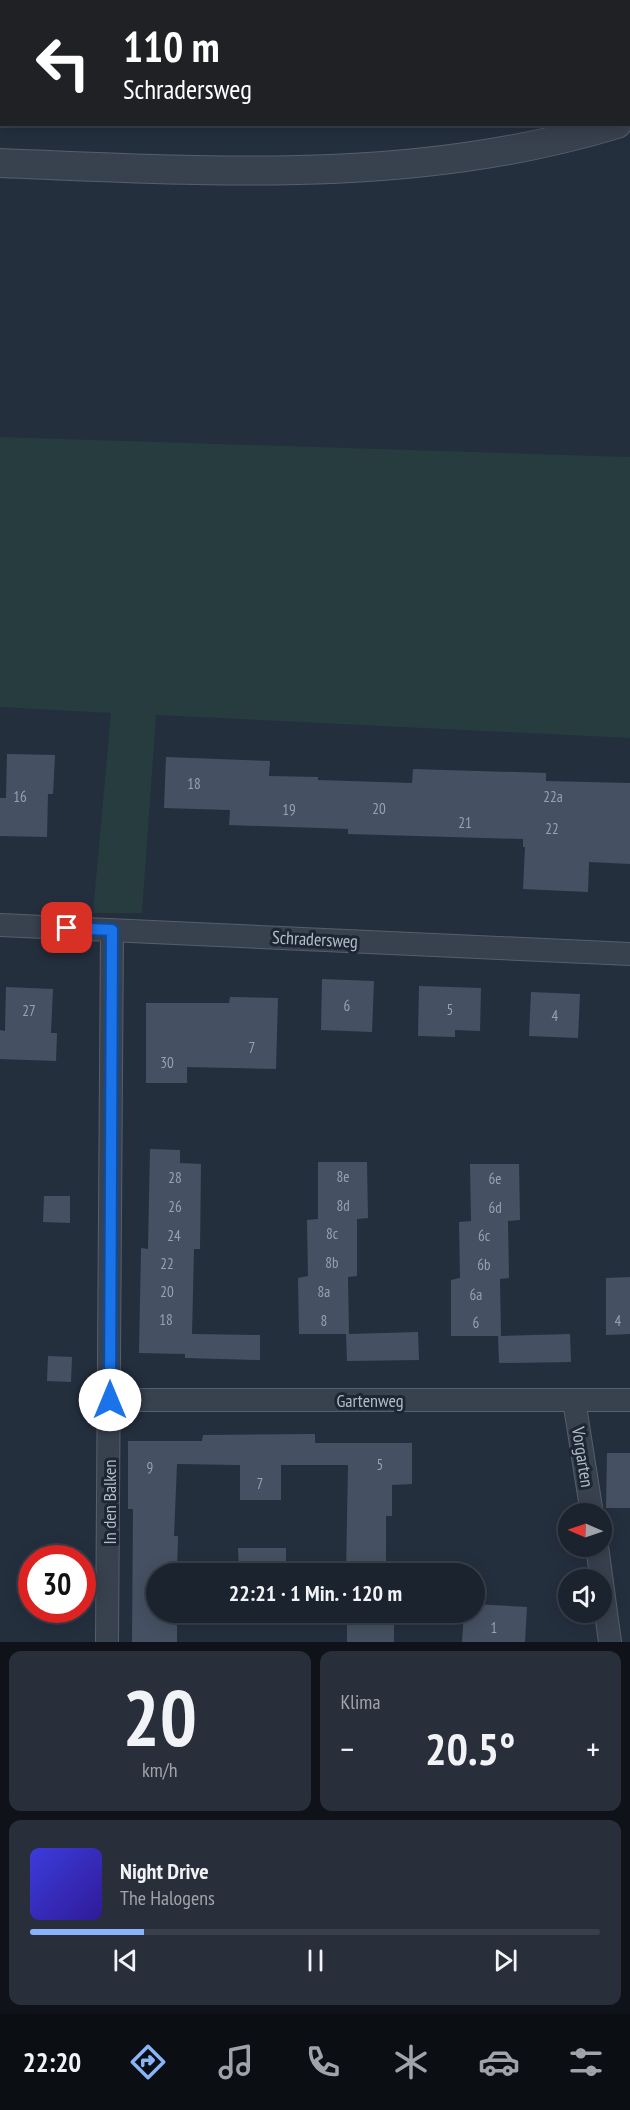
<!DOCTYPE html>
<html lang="de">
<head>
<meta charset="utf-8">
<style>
  body { margin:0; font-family:"PT Sans Narrow",sans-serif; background:#282f3a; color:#f1f3f6; height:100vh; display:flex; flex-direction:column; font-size:22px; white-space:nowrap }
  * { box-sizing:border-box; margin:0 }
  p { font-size:20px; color:#a0a4aa }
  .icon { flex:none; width:33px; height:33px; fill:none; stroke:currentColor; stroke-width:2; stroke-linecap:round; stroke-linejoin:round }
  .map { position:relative; height:1642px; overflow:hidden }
  .drawer { display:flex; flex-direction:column; gap:9px; padding:9px; background:#0f1319; flex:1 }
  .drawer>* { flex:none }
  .hud { position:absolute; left:0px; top:0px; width:630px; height:126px; box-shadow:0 3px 15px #0003,0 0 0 2px #39404a; background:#202124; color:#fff; overflow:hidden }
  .needle { width:39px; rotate:272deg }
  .tools { position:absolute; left:558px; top:1503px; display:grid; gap:12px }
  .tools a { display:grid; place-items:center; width:54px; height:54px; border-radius:50%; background:#1b232e; box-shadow:0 3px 15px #0003,0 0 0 2px #39404a; font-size:30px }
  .speed { position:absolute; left:18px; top:1545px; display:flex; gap:12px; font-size:30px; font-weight:700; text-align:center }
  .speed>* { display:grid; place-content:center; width:78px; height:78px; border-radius:50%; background:#1b232e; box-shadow:0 3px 15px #0003,0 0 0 2px #39404a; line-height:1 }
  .speed .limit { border:9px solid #d22; background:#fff; color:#111 }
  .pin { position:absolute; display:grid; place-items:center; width:51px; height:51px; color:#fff; margin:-26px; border-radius:12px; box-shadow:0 3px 9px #0006 }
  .me { position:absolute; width:66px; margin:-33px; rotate:0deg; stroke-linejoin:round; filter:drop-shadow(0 0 4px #0008) }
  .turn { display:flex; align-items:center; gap:21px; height:126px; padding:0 24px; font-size:27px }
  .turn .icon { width:78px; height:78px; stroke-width:2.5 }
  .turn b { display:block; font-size:42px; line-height:51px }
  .big { font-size:45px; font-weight:700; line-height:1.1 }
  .drawer .tile { flex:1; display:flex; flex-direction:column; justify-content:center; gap:9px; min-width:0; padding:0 21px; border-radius:12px; background:#282f3a }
  .drawer .dial { align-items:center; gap:0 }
  .dial b { font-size:78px; line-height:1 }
  .song { display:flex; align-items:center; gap:18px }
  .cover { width:72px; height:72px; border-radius:9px; background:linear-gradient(135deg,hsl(240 70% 55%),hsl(250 70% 35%)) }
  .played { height:6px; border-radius:3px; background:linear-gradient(90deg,#8ab4f8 20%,#39404a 20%) }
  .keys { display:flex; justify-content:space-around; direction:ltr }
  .heat { display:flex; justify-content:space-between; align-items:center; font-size:33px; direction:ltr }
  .drawer .tiles { flex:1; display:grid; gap:9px; grid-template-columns:1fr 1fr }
  .tile:last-child { grid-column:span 2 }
  .trip { position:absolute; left:146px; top:1563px; width:339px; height:60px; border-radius:30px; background:#1b232e; box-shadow:0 3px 15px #0003,0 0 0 2px #39404a; font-weight:700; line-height:60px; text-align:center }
  .tabs { display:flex; height:96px; justify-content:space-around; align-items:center; background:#0b0e12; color:#a0a4aa }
  .tabs .icon { width:42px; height:42px }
  .tabs .on { color:#8ab4f8 }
  .tabs b { font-size:27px; color:#f1f3f6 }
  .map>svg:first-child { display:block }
</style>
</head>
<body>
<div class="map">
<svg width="630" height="1642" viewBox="0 0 630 1642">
  <rect width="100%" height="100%" fill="#242f3e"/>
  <path fill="#263c3f" d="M 0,437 L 630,457 L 630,738 L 156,715 L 142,913 L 93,913 L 111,713 L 0,707 Z"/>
  <path fill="#455162" d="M 7,754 L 55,755 L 53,794 L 48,794 L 47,837 L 0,836 L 0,798 L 6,798 Z
    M 166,757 L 270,761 L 269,776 L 318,777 L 318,780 L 412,783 L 413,769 L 546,773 L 546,781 L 630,783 L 630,864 L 589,862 L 588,892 L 523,889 L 525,847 L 523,847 L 523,839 L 348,834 L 348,829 L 229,825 L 230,810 L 164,808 Z
    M 322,979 L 374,981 L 372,1032 L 321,1030 Z
    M 419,986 L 481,988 L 480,1031 L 455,1030 L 455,1037 L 418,1036 Z
    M 6,987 L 53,989 L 51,1033 L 57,1033 L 56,1061 L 0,1059 L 0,1030 L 5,1031 Z
    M 531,992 L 580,994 L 578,1038 L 529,1036 Z
    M 230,997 L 278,998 L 276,1069 L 187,1067 L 187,1083 L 146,1083 L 146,1003 L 229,1003 Z
    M 150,1149 L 180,1150 L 180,1163 L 201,1164 L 200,1249 L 194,1249 L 192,1334 L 260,1335 L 260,1360 L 185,1358 L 185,1354 L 139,1353 L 141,1248 L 148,1249 Z
    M 318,1162 L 367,1162 L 368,1218 L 357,1219 L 357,1276 L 348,1277 L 349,1334 L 418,1332 L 419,1360 L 347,1361 L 346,1334 L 299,1334 L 298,1278 L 308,1276 L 307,1220 L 318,1219 Z
    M 470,1164 L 519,1164 L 520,1220 L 508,1221 L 509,1278 L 500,1279 L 501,1336 L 570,1334 L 571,1362 L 499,1363 L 498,1336 L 451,1336 L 451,1280 L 460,1278 L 459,1222 L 471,1221 Z
    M 44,1196 L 70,1196 L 70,1223 L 43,1222 Z
    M 630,1277 L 630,1334 L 606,1335 L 606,1278 Z
    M 48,1356 L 72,1357 L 71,1382 L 47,1381 Z
    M 315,1434 L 315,1443 L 412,1443 L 412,1484 L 392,1485 L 392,1516 L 386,1516 L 386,1574 L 346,1574 L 348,1465 L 281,1465 L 281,1500 L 240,1500 L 240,1465 L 177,1464 L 174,1536 L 178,1536 L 177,1574 L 156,1574 L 156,1612 L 177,1612 L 177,1642 L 132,1642 L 133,1509 L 128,1509 L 128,1441 L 202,1441 L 203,1435 Z
    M 607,1453 L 630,1453 L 630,1508 L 606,1508 Z
    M 238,1548 L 286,1548 L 286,1574 L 239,1574 Z
    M 474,1604 L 527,1607 L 525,1642 L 462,1642 L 464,1612 L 474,1612 Z
    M 347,1612 L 386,1612 L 386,1615 L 394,1615 L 394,1642 L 347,1642 Z"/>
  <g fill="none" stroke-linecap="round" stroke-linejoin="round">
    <g stroke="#565f6c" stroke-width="24">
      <path id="minor" d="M 0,925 L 630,954
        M 109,1400 L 630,1400
        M 574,1400 L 592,1514
        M 597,1546 L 610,1642
        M 107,1642 L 112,930"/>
    </g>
    <g stroke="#565f6c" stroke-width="30">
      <path id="tertiary" d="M 0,163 C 209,171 414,186 617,124"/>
    </g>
    <use href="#minor" stroke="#38414e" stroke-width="22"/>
    <use href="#tertiary" stroke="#38414e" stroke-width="28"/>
  </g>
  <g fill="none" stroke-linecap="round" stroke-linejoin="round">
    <g stroke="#114b97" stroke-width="15">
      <path id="route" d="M 67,928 L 112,930 L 110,1400"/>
    </g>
    <use href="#route" stroke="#1a73e8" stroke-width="10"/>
  </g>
  <g text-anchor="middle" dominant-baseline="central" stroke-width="6" stroke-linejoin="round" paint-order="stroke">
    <g font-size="15" fill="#98a1af">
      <text x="194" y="783">18</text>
      <text x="20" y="796">16</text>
      <text x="553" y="796">22a</text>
      <text x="379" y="808">20</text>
      <text x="289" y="809">19</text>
      <text x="465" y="822">21</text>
      <text x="552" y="828">22</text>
      <text x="347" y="1005">6</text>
      <text x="450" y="1009">5</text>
      <text x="29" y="1010">27</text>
      <text x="555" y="1015">4</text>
      <text x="252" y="1047">7</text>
      <text x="167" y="1062">30</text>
      <text x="343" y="1176">8e</text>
      <text x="175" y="1177">28</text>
      <text x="495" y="1178">6e</text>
      <text x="343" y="1205">8d</text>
      <text x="175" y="1206">26</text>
      <text x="495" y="1207">6d</text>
      <text x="332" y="1233">8c</text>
      <text x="174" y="1235">24</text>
      <text x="484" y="1235">6c</text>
      <text x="332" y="1262">8b</text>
      <text x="167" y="1263">22</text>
      <text x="484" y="1264">6b</text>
      <text x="167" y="1291">20</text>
      <text x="324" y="1291">8a</text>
      <text x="476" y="1294">6a</text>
      <text x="166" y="1319">18</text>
      <text x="324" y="1320">8</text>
      <text x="618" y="1320">4</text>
      <text x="476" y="1322">6</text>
      <text x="380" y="1464">5</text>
      <text x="150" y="1467">9</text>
      <text x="260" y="1483">7</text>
      <text x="494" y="1627">1</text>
    </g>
    <g font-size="18" fill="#b4bcc9" stroke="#1d2633">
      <text transform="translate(315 939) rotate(3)">Schradersweg</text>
      <text x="370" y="1400">Gartenweg</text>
      <text transform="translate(583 1457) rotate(81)">Vorgarten</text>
      <text transform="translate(109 1502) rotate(-90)">In den Balken</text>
    </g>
  </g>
</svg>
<div class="tools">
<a><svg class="needle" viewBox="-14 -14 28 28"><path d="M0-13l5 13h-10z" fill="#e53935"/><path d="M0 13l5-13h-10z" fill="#a0a4aa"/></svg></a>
<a><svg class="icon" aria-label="sound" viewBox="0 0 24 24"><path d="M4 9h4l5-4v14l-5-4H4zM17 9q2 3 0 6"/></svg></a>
</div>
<div class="speed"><div class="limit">30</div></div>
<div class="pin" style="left:67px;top:928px;background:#d93025"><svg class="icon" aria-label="arrive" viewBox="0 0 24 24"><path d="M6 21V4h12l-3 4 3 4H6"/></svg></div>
<svg class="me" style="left:110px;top:1400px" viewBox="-20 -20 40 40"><circle r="19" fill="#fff"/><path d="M0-13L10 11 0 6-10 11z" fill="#1a73e8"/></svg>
<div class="trip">22:21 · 1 Min. · 120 m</div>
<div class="hud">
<div class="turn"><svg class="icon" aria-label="left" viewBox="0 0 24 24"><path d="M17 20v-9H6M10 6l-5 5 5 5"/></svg><div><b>110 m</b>Schradersweg</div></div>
</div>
</div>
<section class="drawer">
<div class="tiles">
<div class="tile dial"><b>20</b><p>km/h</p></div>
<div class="tile"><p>Klima</p>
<div class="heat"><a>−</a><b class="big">20.5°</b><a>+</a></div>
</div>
<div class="tile">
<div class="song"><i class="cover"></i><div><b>Night Drive</b><p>The Halogens</p></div></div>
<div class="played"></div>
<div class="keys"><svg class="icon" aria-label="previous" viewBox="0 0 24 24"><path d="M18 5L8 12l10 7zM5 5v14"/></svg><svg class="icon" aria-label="pause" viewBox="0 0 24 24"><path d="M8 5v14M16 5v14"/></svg><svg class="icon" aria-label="next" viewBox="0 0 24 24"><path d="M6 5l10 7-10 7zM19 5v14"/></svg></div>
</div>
</div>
</section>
<nav class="tabs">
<b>22:20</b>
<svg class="icon on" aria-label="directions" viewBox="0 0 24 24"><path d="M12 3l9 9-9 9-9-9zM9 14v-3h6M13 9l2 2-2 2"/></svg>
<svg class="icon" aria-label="music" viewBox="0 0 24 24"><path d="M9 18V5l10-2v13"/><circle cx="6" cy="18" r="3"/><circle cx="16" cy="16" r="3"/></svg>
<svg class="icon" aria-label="phone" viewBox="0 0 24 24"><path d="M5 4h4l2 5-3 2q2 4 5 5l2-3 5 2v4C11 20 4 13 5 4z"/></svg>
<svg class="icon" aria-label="climate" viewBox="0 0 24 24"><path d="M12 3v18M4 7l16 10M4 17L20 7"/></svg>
<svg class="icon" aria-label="car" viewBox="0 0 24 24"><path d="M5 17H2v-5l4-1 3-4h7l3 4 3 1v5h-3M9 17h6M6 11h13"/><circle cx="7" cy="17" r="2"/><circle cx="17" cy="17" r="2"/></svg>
<svg class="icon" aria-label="filters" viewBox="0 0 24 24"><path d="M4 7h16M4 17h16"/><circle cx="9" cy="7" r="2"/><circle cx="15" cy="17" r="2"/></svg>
</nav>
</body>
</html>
